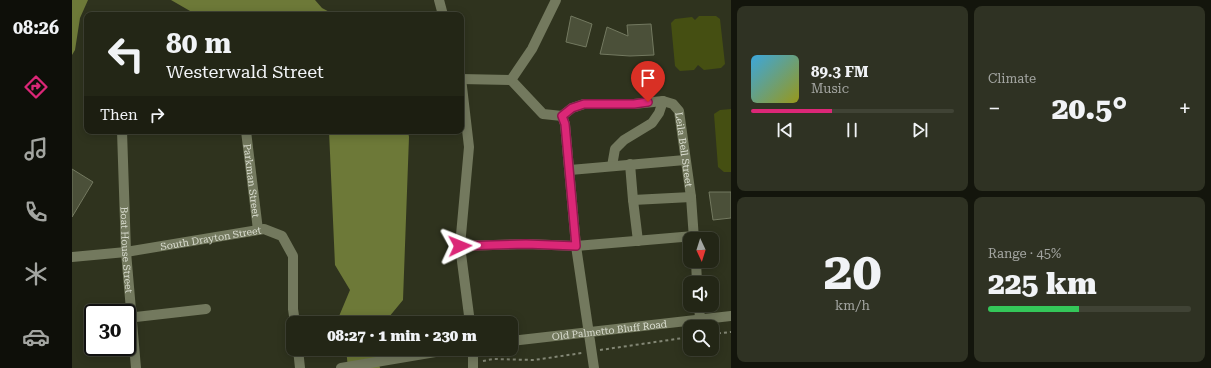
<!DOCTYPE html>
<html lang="en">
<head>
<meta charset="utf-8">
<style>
  body { margin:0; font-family:"Roboto Serif",serif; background:#2f3223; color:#f1f3f6; height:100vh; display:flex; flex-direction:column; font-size:15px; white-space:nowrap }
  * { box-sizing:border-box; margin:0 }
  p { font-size:13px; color:#a3a5a1 }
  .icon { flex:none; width:22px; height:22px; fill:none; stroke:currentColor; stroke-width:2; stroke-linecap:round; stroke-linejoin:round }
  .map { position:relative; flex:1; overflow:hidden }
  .sheet { display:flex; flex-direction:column; gap:6px; padding:6px; background:#13150c; width:480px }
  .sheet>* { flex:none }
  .top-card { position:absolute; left:12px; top:12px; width:380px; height:122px; border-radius:8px; box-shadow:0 2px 10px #0003,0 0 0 1px #404335; background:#232616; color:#f1f3f6; overflow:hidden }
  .needle { width:26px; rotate:176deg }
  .fabs { position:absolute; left:611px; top:232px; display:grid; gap:8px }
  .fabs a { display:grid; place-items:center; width:36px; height:36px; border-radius:8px; background:#232616; box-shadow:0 2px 10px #0003,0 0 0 1px #404335; font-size:20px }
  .speed { position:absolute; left:12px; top:304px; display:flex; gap:8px; font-size:20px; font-weight:700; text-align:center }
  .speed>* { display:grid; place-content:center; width:52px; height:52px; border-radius:50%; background:#232616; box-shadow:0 2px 10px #0003,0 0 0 1px #404335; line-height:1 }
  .speed .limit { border:2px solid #111; border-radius:6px; background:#fff; color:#111 }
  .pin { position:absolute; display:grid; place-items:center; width:34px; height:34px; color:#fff; margin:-41px -17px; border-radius:50% 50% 50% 0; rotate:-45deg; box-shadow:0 0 4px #0007 }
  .pin .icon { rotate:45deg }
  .me { position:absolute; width:44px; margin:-22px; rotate:88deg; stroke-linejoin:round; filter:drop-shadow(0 0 3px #0008) }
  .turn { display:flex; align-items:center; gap:14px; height:84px; padding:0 16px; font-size:18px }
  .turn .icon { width:52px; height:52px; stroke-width:2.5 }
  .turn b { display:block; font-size:28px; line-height:34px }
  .then { display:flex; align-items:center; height:38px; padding:0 16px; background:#0003; gap:8px; font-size:15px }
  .big { font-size:30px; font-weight:800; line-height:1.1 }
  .sheet .tile { flex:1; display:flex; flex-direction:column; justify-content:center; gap:6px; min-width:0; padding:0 14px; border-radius:8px; background:#2f3223 }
  .sheet .dial { align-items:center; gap:0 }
  .dial b { font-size:52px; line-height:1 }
  .song { display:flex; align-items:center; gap:12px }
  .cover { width:48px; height:48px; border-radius:6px; background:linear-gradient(135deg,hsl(200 70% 55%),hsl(60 70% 35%)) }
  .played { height:4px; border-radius:2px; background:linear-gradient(90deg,#db2777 40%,#404335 40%) }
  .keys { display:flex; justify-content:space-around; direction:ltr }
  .heat { display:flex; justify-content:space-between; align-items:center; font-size:22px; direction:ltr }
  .charge { height:6px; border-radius:3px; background:linear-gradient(90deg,#34c759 45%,#404335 0) }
  .sheet .tiles { flex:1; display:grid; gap:6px; grid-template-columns:repeat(2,1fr) }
  .trip { position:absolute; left:214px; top:316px; width:232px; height:40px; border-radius:8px; background:#232616; box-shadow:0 2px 10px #0003,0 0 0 1px #404335; font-weight:800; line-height:40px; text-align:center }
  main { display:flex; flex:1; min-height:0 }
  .tabs { display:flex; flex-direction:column; width:72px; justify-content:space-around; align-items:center; background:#0e0f09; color:#a3a5a1 }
  .tabs .icon { width:28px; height:28px }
  .tabs .current { color:#db2777 }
  .tabs b { font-size:18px; color:#f1f3f6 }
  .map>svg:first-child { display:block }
</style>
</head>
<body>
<main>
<nav class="tabs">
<b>08:26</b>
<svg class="icon current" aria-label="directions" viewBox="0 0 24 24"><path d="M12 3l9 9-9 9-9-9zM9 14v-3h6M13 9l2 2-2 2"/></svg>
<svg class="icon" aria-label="music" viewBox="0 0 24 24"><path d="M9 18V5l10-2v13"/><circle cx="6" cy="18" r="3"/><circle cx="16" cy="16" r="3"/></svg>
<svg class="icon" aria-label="phone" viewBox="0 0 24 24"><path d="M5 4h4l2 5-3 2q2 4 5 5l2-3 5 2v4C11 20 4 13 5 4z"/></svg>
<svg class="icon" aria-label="climate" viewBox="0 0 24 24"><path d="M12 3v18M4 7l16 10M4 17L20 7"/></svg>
<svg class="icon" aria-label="car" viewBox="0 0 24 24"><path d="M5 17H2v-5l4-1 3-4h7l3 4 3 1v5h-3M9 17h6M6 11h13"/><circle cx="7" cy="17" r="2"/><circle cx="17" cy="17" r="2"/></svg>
</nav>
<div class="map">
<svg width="659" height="368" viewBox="0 0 659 368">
  <rect width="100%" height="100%" fill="#2f331e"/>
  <path fill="#454f12" d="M 627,16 L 644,16 L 648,19 L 653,64 L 649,68 L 632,70 L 626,65 L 622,70 L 608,71 L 603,66 L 599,23 L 603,19 L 620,17 L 623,20 Z
    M 659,109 L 659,172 L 652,172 L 646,167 L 642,114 L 648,110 Z"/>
  <path fill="#6d7938" d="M 0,0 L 16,0 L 8,18 L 3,50 L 0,55 Z
    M 99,0 L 243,0 L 250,8 L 263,15 L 125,15 Z
    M 257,131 L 336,131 L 337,137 L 331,300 L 312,323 L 266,323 L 265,321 L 278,290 L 263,265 Z
    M 274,349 L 303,349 L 308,368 L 276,368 Z"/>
  <path fill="#4b5039" stroke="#737960" d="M 499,16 L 520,24 L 514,47 L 494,42 Z
    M 579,24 L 582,55 L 558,56 L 528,54 L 535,27 L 556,36 L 555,25 Z
    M 0,169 L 21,182 L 0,217 Z
    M 637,192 L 659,192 L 659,218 L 641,220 Z"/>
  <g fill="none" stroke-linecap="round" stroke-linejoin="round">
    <path stroke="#838775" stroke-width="2" stroke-dasharray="3 3" stroke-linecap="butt" d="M 640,334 L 659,332
      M 528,350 L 618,337
      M 411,361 L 421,359 L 462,360 L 510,353"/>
    <g stroke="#73795e" stroke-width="10">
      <path d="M 367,0 L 371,15"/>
      <path d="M 389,78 L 397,147 L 388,246 L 398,323"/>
      <path d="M 389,79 L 439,80 L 471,114 L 490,116 L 493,124 L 504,246 L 522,368"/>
      <path d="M 439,80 L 460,49 L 484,0"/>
      <path id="s1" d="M 490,116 L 500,108 L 512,104 L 562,104 L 591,101 L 601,104 L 607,111 L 619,197 L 622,239"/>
      <path id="s2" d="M 50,131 L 54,252 L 64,368"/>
      <path id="s3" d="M 174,131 L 186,230"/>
      <path d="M 558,164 L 561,200 L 619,197"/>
      <path d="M 540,166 L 543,149 L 552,140 L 580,123 L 587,113 L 591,101"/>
      <path d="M 498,170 L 613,160"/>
      <path d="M 561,200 L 566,241"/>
      <path d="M 388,246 L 455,244 L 504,246 L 622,236"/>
      <path id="s4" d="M 0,257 L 54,252 L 192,229 L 210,236 L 221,256 L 221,309 L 223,323"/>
      <path d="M 624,261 L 625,283"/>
      <path d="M 627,305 L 628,319"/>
      <path d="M 55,318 L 134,309"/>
      <path d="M 18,321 L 21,321"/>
      <path id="s5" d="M 439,341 L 659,316"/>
      <path d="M 226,349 L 228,368"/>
      <path d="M 401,349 L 401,368"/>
      <path d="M 269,368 L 381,349"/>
    </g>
  </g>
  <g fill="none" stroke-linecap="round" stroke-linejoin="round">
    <g stroke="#8e194d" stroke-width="10">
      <path id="route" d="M 388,246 L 454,244 L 504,246 L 493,124 L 490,116 L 500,108 L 512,104 L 562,104 L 576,102"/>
    </g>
    <use href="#route" stroke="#db2777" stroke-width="7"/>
  </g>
  <g text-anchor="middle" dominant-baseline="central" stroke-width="4" stroke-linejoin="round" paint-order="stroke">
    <g font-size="10" fill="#daddd0" stroke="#181a10">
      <text stroke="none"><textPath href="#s1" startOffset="163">Leila Bell Street</textPath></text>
      <text stroke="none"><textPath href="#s3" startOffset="50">Parkman Street</textPath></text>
      <text stroke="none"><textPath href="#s4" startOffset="140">South Drayton Street</textPath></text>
      <text stroke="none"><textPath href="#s2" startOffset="119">Boat House Street</textPath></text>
      <text stroke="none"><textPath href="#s5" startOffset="99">Old Palmetto Bluff Road</textPath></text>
    </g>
  </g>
</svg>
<div class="fabs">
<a><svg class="needle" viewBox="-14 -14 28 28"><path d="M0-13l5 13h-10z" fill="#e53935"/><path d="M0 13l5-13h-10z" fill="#a3a5a1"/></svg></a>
<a><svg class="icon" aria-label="sound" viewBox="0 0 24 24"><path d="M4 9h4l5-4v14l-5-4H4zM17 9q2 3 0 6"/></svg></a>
<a><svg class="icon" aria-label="search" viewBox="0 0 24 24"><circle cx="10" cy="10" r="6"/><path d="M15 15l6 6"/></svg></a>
</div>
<div class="speed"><div class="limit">30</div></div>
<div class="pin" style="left:576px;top:102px;background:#d93025"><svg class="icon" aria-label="arrive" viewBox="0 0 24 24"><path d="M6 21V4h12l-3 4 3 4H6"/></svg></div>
<svg class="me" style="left:388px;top:246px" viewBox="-20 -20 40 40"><path d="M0-17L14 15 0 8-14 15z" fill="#db2777" stroke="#fff" stroke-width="4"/></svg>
<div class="trip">08:27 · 1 min · 230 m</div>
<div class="top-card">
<div class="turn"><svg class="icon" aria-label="left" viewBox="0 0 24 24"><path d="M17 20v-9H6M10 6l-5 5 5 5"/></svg><div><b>80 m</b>Westerwald Street</div></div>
<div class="then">Then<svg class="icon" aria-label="right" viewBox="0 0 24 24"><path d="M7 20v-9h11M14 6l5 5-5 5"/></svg></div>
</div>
</div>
<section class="sheet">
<div class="tiles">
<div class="tile">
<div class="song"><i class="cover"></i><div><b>89.3 FM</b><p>Music</p></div></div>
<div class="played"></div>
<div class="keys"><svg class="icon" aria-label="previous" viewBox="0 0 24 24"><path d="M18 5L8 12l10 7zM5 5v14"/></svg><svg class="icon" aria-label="pause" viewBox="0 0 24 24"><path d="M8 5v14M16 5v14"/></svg><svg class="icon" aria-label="next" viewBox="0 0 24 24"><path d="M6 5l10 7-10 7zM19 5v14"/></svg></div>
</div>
<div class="tile"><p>Climate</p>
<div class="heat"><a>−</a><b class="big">20.5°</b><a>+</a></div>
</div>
<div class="tile dial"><b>20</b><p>km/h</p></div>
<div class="tile"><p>Range · 45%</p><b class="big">225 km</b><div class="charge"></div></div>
</div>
</section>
</main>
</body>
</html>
